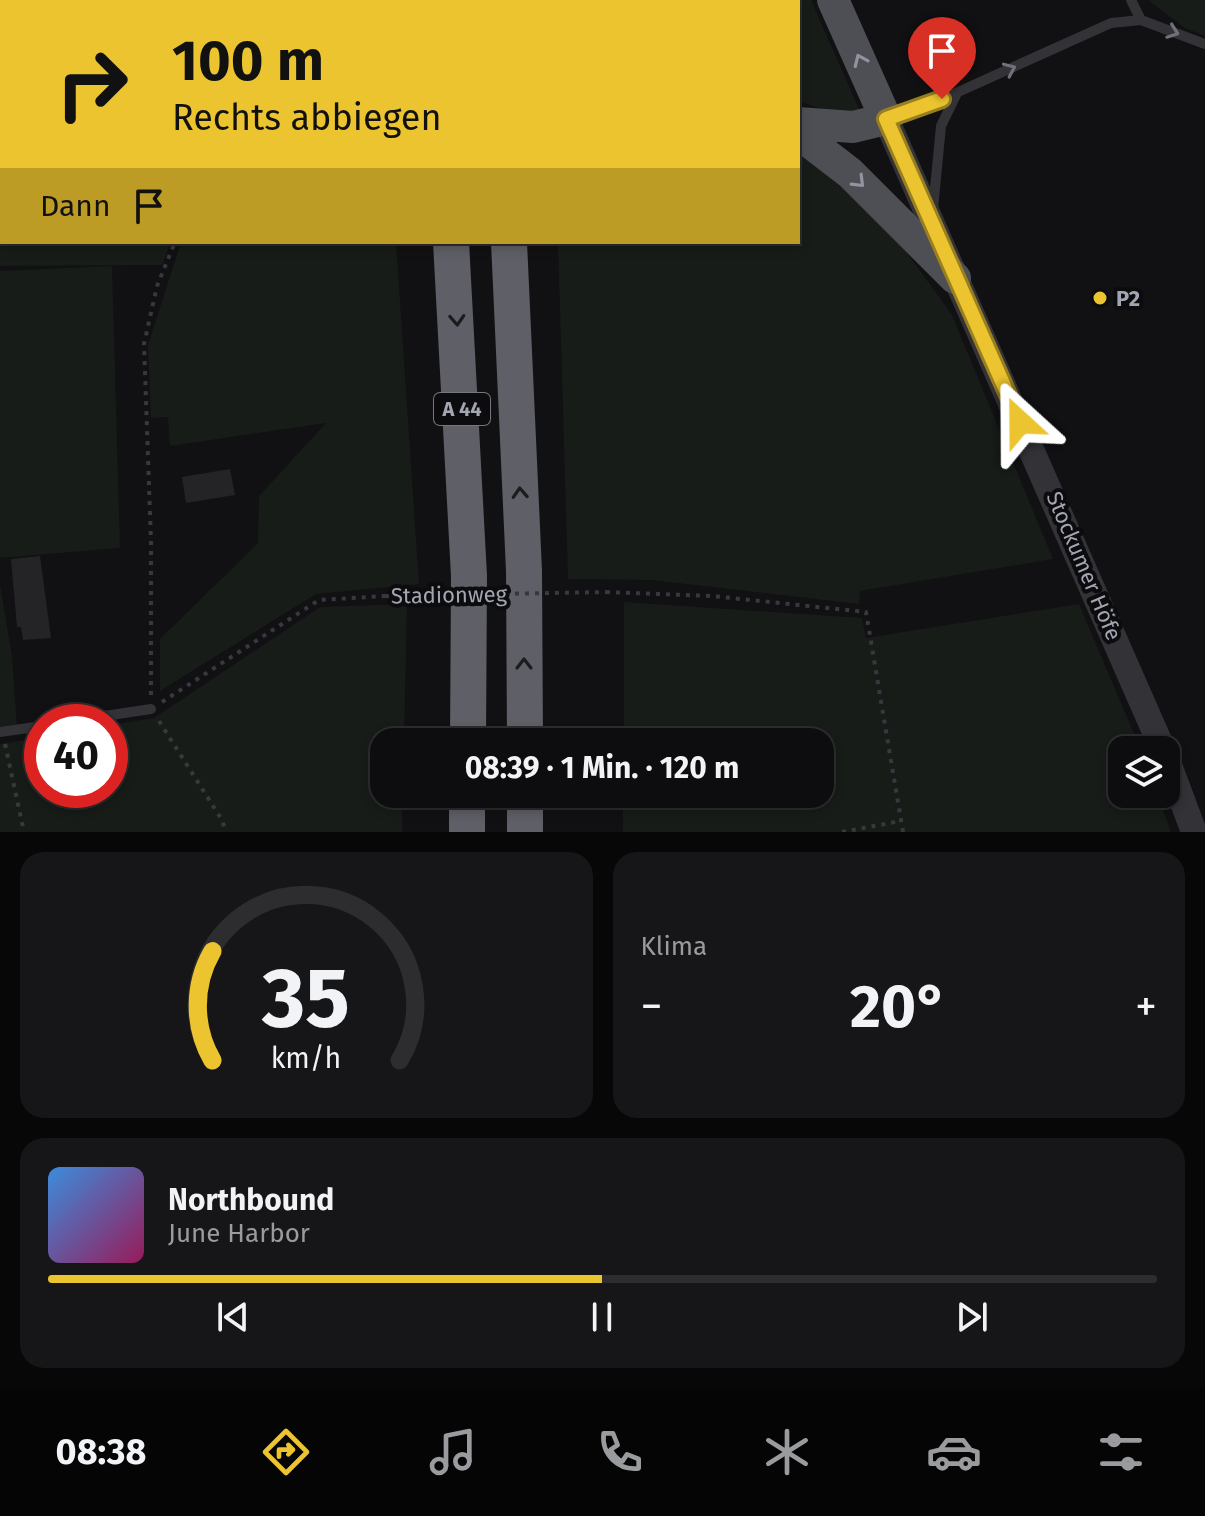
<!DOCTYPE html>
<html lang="de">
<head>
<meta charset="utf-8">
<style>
  body { margin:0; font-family:"Fira Sans",sans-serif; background:#161517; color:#f1f3f6; height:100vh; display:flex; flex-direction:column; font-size:30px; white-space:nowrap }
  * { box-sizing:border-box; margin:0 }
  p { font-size:26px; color:#9a9b9e }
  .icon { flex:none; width:44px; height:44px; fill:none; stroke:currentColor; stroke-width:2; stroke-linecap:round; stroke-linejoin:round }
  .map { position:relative; height:832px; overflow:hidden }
  .panel { display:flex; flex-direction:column; gap:20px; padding:20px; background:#070708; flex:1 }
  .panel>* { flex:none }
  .hud { position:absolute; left:0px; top:0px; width:800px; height:244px; box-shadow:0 4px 12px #0003,0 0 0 2px #2d2c2e; background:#ebc42f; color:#111; overflow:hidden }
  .controls { position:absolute; left:1108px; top:736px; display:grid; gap:16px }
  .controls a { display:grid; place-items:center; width:72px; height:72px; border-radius:16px; background:#0d0c0e; box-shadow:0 4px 12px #0003,0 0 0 2px #2d2c2e; font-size:40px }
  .speed { position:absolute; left:24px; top:704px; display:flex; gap:16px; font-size:40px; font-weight:700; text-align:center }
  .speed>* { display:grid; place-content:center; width:104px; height:104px; border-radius:50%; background:#0d0c0e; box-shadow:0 4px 12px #0003,0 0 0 2px #2d2c2e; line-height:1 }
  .speed .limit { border:12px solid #d22; background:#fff; color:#111 }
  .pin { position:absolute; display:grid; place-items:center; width:68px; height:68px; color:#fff; margin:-82px -34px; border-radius:50% 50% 50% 0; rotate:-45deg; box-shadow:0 0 8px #0007 }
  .pin .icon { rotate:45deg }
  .me { position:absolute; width:88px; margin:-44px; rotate:336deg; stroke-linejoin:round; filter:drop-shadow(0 0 6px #0008) }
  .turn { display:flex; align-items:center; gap:28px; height:168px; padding:0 40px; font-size:36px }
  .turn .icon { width:104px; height:104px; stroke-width:2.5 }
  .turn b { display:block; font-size:56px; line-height:68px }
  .then { display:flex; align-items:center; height:76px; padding:0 40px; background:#0003; gap:16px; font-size:30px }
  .big { font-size:60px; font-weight:700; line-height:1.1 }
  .panel .tile { flex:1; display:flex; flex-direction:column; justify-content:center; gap:12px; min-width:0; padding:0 28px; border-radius:24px; background:#161517 }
  .panel .dial { align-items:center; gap:0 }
  .dial svg { height:208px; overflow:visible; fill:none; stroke:#2d2c2e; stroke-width:7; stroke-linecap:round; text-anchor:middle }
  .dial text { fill:#f1f3f6; stroke:none }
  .song { display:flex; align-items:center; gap:24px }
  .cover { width:96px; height:96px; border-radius:12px; background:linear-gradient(135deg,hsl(210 70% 55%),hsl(330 70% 35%)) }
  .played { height:8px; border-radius:4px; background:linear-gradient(90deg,#ebc42f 50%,#2d2c2e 50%) }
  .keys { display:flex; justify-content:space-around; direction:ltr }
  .heat { display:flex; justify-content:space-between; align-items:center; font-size:44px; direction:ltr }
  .panel .tiles { flex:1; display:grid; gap:20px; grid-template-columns:1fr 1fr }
  .tile:last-child { grid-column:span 2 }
  .trip { position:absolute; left:370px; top:728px; width:464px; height:80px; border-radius:24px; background:#0d0c0e; box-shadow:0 4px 12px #0003,0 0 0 2px #2d2c2e; font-weight:700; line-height:80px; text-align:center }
  .tab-bar { display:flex; height:128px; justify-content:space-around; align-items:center; background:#050506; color:#9a9b9e }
  .tab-bar .icon { width:56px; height:56px }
  .tab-bar .on { color:#ebc42f }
  .tab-bar b { font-size:36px; color:#f1f3f6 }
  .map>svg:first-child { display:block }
</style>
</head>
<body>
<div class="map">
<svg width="1205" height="832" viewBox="0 0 1205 832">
  <rect width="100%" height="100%" fill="#111012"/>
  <path fill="#171c18" d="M 0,0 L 231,0 L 2,2 L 2,242 L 171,242 L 162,265 L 0,266 Z
    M 624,0 L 811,0 L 860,111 C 837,113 818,110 798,100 L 798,2 Z
    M 1148,0 L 1205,0 L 1205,36 L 1185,28 Z
    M 798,150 L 887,225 L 952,315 L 1053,559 L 860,591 L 859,604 L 652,580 L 568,579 L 558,242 L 798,242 Z
    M 181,242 L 396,242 L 419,584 L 316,594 L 160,691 L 160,639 L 258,543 L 259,496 L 326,423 L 170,446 L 168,417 L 151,418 L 148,345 Z
    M 112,266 L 120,548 L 0,558 L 0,271 Z
    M 0,585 L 12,656 L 17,727 L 0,730 Z
    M 624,602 L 862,618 L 866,638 L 1079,604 L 1141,750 L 1122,750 L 1122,794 L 1157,794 L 1171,832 L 623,832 L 623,794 L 820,794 L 820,742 L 624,742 Z
    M 407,604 L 404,742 L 384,742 L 384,794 L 402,794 L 402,832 L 0,832 L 0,744 L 42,737 L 42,790 L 110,790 L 110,725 L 154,718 L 320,607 Z"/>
  <path fill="#242326" d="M 230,469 L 235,495 L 186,503 L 182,477 Z
    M 40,556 L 51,638 L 23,640 L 21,627 L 17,627 L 11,559 Z"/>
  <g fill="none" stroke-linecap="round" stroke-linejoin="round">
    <path stroke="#38383e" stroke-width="4" stroke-dasharray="4 6" stroke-linecap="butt" d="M 239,0 L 239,2
      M 606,592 L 712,596 L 866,612 L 903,832
      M 151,695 L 151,542 L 144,344 L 157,286 L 175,242
      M 162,702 L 319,600 L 385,596
      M 159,721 L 222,820 L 226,832
      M 5,744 L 24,832
      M 842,832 L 901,821"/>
    <path stroke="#323237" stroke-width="10" d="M 1131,0 L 1141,20
      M 888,119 L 927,106 L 1111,23 L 1141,20 L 1205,44
      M 933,209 L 941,126 L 957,93
      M 65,722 L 151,709
      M 0,732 L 42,726"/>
    <path stroke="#323237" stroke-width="26" d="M 886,119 L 1163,750
      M 1166,757 L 1194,832"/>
    <path stroke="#4e4e55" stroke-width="32" d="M 585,0 L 588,2
      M 798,123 L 853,127 L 886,119 L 833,0
      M 798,133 L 850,173 L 955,278"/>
    <path stroke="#5e5f67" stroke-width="36" d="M 424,0 L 425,2
      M 489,0 L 489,2
      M 451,242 L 469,576 L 468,742
      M 509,242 L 524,571 L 525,742
      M 525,794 L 525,832
      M 467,832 L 467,794"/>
    <path stroke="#38383e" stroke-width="4" stroke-dasharray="4 6" stroke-linecap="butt" d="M 385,596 L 606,592"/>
  </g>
  <defs><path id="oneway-chevron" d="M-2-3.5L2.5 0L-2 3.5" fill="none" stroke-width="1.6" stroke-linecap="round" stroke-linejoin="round" transform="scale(2)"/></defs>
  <g stroke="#70717b">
    <use href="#oneway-chevron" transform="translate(1173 32) rotate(20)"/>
    <use href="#oneway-chevron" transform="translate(1010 69) rotate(-24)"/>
  </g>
  <g stroke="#91949f">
    <use href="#oneway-chevron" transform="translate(860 60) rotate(-114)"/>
    <use href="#oneway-chevron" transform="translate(859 182) rotate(45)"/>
  </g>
  <g stroke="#1c1c1f">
    <use href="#oneway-chevron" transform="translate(457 320) rotate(87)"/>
    <use href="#oneway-chevron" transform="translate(520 493) rotate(-93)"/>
    <use href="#oneway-chevron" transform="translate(524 664) rotate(-90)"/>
  </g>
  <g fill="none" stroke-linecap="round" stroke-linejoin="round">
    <g stroke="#997f1f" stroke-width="20">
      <path id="route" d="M 942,99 L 886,119 L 1020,422"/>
    </g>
    <use href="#route" stroke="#ebc42f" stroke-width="14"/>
  </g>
  <circle fill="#ebc42f" stroke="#0c0b0d" stroke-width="3" cx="1100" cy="298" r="8"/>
  <g text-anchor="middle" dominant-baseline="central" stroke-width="8" stroke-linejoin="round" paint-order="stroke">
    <rect fill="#0c0b0d" stroke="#757780" stroke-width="2" x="434" y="393" width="56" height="32" rx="6"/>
    <g font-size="20" font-weight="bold" fill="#a2a5b2">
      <text x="462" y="409">A 44</text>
    </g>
    <g font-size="22" font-weight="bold" fill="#a2a5b2" stroke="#0c0b0d" text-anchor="start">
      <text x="1116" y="298">P2</text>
    </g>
    <g font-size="22" fill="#a2a5b2" stroke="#0c0b0d">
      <text transform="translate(1084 566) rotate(67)">Stockumer Höfe</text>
      <text transform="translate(449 595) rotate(-1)">Stadionweg</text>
    </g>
  </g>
</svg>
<div class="controls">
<a><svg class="icon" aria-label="layers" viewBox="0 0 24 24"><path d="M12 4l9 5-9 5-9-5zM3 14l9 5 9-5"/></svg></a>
</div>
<div class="speed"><div class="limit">40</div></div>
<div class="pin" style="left:942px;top:99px;background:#d93025"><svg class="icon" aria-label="arrive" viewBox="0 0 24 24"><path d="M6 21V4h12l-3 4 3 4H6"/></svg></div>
<svg class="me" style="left:1020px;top:422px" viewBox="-20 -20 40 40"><path d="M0-17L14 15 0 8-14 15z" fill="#ebc42f" stroke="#fff" stroke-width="4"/></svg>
<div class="trip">08:39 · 1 Min. · 120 m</div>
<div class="hud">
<div class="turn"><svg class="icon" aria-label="right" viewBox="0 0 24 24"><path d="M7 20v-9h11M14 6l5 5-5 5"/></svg><div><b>100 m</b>Rechts abbiegen</div></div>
<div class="then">Dann<svg class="icon" aria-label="arrive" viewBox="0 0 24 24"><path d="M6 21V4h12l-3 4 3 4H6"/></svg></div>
</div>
</div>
<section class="panel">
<div class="tiles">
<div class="tile dial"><svg viewBox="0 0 100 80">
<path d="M14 69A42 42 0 1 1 86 69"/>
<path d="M14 69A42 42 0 0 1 14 27" stroke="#ebc42f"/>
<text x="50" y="56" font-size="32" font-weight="700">35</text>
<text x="50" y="72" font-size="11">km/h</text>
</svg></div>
<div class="tile"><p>Klima</p>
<div class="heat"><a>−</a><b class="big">20°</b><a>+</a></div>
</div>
<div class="tile">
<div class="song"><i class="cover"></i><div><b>Northbound</b><p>June Harbor</p></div></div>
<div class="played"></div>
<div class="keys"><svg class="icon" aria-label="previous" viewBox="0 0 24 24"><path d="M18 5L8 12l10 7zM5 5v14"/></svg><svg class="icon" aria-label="pause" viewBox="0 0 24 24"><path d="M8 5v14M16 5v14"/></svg><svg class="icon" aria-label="next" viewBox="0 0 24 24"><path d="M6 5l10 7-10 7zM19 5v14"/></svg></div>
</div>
</div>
</section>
<nav class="tab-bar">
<b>08:38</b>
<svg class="icon on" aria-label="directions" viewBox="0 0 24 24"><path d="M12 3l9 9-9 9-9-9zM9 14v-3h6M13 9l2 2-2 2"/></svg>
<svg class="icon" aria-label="music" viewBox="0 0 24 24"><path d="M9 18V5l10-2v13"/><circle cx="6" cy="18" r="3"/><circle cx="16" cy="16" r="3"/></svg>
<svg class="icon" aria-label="phone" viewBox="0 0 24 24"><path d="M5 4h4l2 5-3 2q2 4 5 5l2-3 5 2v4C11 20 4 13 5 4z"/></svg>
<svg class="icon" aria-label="climate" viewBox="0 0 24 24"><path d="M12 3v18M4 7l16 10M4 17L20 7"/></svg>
<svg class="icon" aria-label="car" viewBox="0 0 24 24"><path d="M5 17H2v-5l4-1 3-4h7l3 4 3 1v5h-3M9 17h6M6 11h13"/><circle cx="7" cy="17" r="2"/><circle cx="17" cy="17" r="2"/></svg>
<svg class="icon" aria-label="filters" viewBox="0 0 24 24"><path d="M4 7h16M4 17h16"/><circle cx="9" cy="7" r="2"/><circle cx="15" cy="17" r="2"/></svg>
</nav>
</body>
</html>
